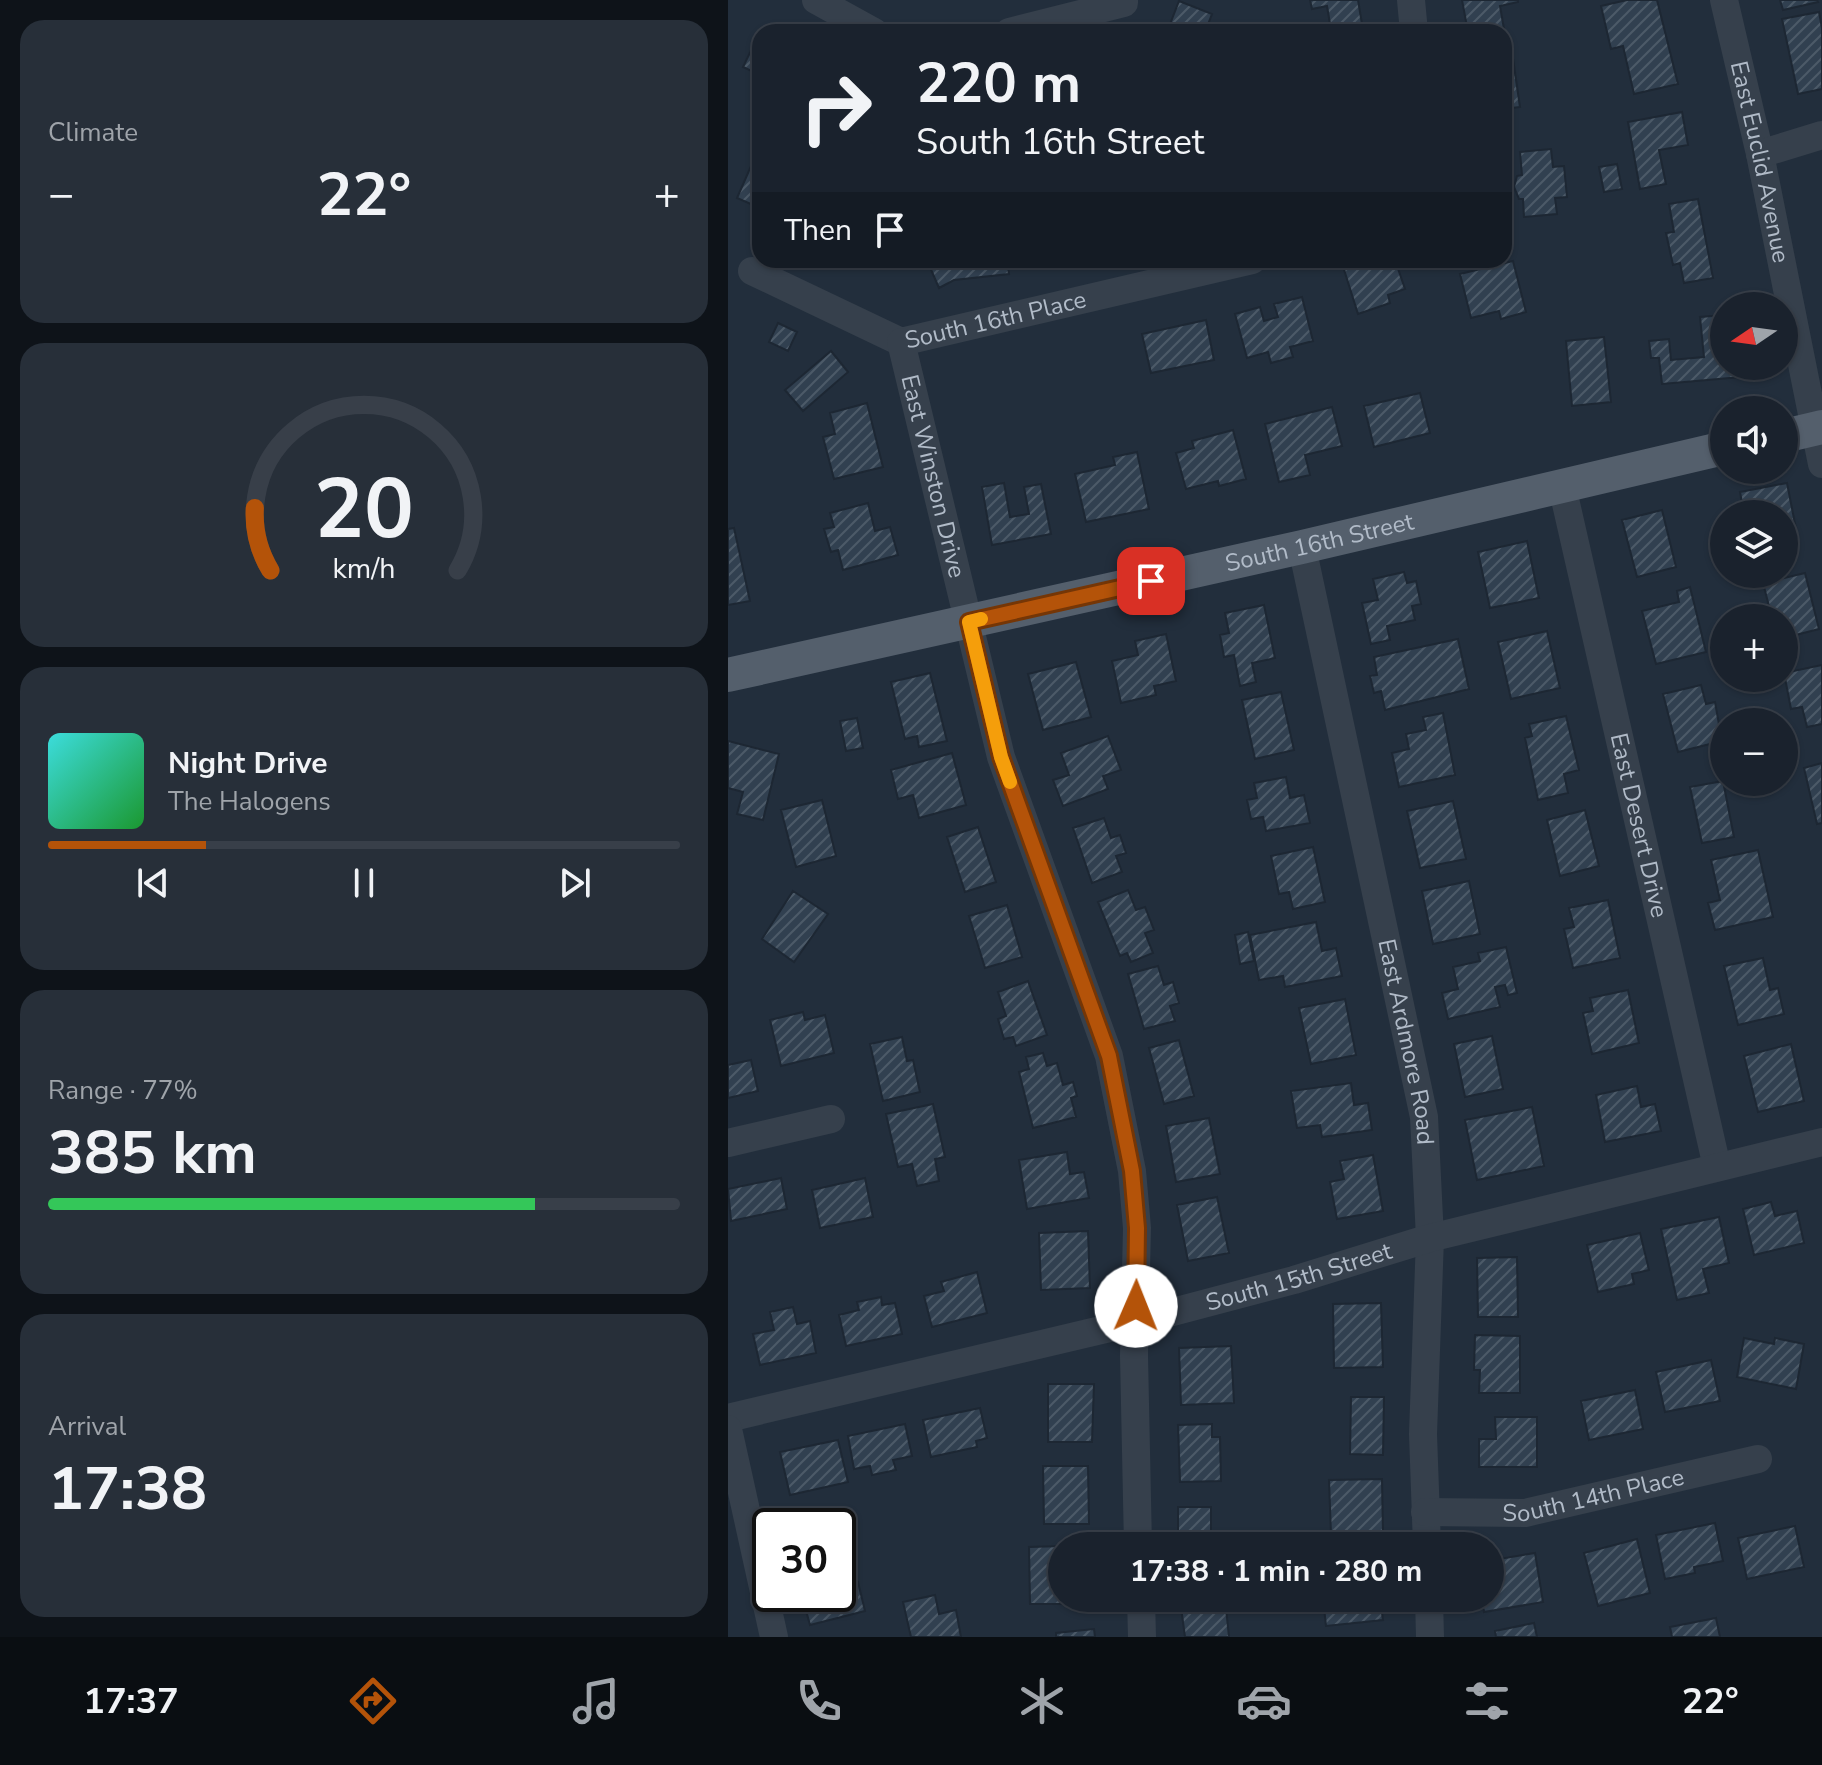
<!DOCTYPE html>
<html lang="en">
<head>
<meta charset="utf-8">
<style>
  body { margin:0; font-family:"Nunito Sans",sans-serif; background:#272f39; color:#f1f3f6; height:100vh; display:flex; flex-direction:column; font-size:30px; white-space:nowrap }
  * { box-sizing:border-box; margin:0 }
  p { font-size:26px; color:#9fa4aa }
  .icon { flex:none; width:44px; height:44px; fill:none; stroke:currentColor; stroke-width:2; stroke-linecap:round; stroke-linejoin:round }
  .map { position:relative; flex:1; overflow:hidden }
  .drawer { display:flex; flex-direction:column; gap:20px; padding:20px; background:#0e1319; width:728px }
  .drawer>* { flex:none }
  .banner { position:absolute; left:24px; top:24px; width:760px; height:244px; border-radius:24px; box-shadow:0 2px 6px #0004,0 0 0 2px #383f49; background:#1a222d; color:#f1f3f6; overflow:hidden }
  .needle { width:52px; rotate:257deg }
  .controls { position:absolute; left:982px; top:292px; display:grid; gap:16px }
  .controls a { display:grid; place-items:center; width:88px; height:88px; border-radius:50%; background:#1a222d; box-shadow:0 2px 6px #0004,0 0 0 2px #383f49; font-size:40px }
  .speed { position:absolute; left:24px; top:1508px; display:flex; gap:16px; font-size:40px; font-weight:700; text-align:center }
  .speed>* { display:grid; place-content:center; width:104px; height:104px; border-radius:50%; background:#1a222d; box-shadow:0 2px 6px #0004,0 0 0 2px #383f49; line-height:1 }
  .speed .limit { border:4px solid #111; border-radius:12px; background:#fff; color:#111 }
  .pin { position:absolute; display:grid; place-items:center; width:68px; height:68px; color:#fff; margin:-34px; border-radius:16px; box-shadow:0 4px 12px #0006 }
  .me { position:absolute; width:88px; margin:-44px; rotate:1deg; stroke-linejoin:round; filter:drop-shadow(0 0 6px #0008) }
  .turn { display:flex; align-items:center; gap:28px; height:168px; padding:0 32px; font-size:36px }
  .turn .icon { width:104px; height:104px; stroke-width:2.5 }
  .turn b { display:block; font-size:56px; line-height:68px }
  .then { display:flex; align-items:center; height:76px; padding:0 32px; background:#0003; gap:16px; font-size:30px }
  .big { font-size:60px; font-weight:700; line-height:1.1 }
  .drawer .tile { flex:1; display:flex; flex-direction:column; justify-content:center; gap:12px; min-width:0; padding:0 28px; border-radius:24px; background:#272f39 }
  .drawer .dial { align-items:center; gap:0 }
  .dial svg { height:208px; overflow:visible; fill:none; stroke:#383f49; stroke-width:7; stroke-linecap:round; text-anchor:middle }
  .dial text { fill:#f1f3f6; stroke:none }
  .song { display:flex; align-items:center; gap:24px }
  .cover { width:96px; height:96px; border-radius:12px; background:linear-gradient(135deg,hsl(180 70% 55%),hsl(130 70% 35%)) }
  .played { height:8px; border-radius:4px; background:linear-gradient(90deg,#b45309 25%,#383f49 25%) }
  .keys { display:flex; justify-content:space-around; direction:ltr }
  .heat { display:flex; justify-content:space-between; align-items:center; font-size:44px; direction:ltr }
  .charge { height:12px; border-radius:6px; background:linear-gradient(90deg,#34c759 77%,#383f49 0) }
  .trip { position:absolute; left:320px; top:1532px; width:456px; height:80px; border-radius:40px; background:#1a222d; box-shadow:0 2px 6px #0004,0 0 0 2px #383f49; font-weight:700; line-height:80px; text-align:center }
  .tabs { display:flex; height:128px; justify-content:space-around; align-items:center; background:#0a0e12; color:#9fa4aa }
  .tabs .icon { width:56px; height:56px }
  .tabs .selected { color:#b45309 }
  .tabs b { font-size:36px; color:#f1f3f6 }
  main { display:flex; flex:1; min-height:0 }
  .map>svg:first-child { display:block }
</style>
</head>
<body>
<main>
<section class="drawer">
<div class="tile"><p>Climate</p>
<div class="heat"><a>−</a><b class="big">22°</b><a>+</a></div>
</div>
<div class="tile dial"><svg viewBox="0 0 100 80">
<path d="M14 69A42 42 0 1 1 86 69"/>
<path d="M14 69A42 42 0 0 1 8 45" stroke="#b45309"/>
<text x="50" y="56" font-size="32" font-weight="700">20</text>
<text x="50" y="72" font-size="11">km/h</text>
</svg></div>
<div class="tile">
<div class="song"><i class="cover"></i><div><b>Night Drive</b><p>The Halogens</p></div></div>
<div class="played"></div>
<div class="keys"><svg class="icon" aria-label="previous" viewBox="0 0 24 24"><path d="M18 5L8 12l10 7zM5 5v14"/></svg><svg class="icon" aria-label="pause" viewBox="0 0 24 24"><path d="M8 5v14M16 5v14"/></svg><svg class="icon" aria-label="next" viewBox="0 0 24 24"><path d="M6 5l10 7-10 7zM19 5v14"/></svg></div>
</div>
<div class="tile"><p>Range · 77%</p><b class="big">385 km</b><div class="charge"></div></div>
<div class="tile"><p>Arrival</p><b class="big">17:38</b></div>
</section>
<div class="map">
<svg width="1094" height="1637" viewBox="0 0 1094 1637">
  <defs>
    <pattern id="building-hatch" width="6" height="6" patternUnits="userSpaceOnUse" patternTransform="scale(2)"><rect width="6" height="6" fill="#314050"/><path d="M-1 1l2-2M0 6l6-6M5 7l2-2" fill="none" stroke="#4c5a68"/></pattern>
  </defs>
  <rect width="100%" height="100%" fill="#222e3c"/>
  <path fill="url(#building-hatch)" stroke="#1d2733" stroke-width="2" d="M 582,0 L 630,0 L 634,24 L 603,30 L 599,6 L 584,9 Z
    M 734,0 L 790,0 L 790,2 L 772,6 L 776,29 L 740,32 Z
    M 899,0 L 929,0 L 950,84 L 906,94 L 895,46 L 883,49 L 873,6 Z
    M 1052,0 L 1089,0 L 1090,2 L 1055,10 Z
    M 451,1 L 484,14 L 477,32 L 439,32 Z
    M 1091,12 L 1094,28 L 1094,89 L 1070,94 L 1054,19 Z
    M 30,36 L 32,37 L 32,75 L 15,67 Z
    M 785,59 L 792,107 L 776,109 L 776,60 Z
    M 954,112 L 960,145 L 931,150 L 938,184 L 912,189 L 900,122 Z
    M 31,148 L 32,149 L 32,208 L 9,198 Z
    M 823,149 L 825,167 L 836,166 L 839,197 L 827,198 L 829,214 L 796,217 L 795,199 L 791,199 L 786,187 L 789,176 L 794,175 L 792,152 Z
    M 889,164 L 894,189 L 876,192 L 871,167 Z
    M 970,199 L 985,278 L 956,283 L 952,263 L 945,265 L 938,233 L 946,232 L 941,204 Z
    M 212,260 L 279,260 L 281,274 L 226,280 L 211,288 L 201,265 Z
    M 613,260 L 667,260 L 677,289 L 660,295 L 662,303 L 630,314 Z
    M 785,261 L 798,312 L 773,319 L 771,311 L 743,318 L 732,274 Z
    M 574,297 L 585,341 L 562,347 L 565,357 L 543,363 L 540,352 L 519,358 L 507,314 L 532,307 L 536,321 L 550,317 L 546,304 Z
    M 996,315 L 996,366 L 1012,366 L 1013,377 L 934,384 L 931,358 L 923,358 L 921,341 L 941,339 L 943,360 L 976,357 L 972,317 Z
    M 478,320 L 486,360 L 423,373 L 414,334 Z
    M 50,323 L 69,332 L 60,351 L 41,342 Z
    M 876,337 L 883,402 L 844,406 L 838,341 Z
    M 103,351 L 120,372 L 75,411 L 57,390 Z
    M 692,393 L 702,433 L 646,447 L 636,406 Z
    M 139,403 L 155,467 L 106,479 L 95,437 L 107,434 L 102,413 Z
    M 604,407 L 614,446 L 577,455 L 582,475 L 551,482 L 537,424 Z
    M 505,430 L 518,479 L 491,486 L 490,481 L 458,489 L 448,453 L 466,448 L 464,441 Z
    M 409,452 L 421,509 L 358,522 L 347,474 L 387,465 L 385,457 Z
    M 276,483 L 282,517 L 301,514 L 296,487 L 313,484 L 323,534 L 264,545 L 254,487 Z
    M 1059,483 L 1070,539 L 1056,542 L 1056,514 L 1016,514 L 1012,492 Z
    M 140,503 L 147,531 L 162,527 L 170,555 L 115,570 L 110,550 L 103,552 L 96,529 L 106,527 L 102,513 Z
    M 934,510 L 948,567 L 909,577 L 894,520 Z
    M 6,528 L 22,601 L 0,605 L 0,529 Z
    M 799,541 L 811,598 L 762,608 L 750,552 Z
    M 676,572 L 679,583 L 688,581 L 693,604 L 684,606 L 687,620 L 659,626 L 662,640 L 643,644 L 634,603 L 650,600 L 645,579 Z
    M 1077,573 L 1091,629 L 1056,638 L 1056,618 L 1044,618 L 1035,583 Z
    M 962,587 L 978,652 L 928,664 L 914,611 L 951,602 L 949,591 Z
    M 536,605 L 547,658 L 524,663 L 528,682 L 512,686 L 506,655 L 496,657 L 492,635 L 501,633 L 497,613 Z
    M 819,631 L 832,688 L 783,699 L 770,642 Z
    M 438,634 L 448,681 L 426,686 L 428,695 L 393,703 L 384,661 L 410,655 L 407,641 Z
    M 730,639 L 741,689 L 657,710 L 653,691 L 646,693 L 642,676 L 649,675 L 646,657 Z
    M 348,662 L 363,717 L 315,730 L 300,674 Z
    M 1094,665 L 1094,724 L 1079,727 L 1074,707 L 1063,709 L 1056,673 Z
    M 202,673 L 219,741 L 191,747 L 189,736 L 177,739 L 163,682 Z
    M 973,685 L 978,704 L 987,702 L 994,741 L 950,752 L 935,694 Z
    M 553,692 L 566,750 L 527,759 L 514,700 Z
    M 715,713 L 727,775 L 671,787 L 664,753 L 681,749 L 678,734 L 698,730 L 695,717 Z
    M 838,716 L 851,770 L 836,774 L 840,793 L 810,800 L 797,738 L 804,736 L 801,724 Z
    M 129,718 L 135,748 L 118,751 L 112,721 Z
    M 380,736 L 393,770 L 375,776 L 380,789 L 335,806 L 325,780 L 341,775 L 333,753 Z
    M 0,741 L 51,754 L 35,820 L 9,814 L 15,792 L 0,788 Z
    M 224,753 L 238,805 L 191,818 L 185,795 L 170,799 L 163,770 Z
    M 1094,763 L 1094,823 L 1089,824 L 1076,768 Z
    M 558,777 L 562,798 L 576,795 L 582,823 L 538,831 L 535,817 L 523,819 L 519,800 L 529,798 L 526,783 Z
    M 995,781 L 1006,837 L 974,843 L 962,787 Z
    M 94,800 L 108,856 L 68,867 L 53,810 Z
    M 725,801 L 738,859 L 692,868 L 679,811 Z
    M 857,810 L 871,866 L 832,876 L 819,820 Z
    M 376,818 L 383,838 L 392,835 L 398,853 L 388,856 L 394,872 L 364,883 L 345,828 Z
    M 250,827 L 268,882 L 237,892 L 219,837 Z
    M 585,847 L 597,902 L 565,909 L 561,892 L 551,894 L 543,856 Z
    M 1030,850 L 1045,917 L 987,930 L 980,903 L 992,900 L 983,860 Z
    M 741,881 L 752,934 L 705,944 L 694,891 Z
    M 400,890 L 408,910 L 417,907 L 426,930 L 417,933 L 425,953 L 403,962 L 399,953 L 392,956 L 370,902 Z
    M 65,891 L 100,914 L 66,962 L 34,939 Z
    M 880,900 L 892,958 L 845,968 L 836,929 L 846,927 L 841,908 Z
    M 279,905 L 294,957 L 257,968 L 241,916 Z
    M 588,922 L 594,951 L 608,948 L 614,976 L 557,987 L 555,976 L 531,980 L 522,935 Z
    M 520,932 L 526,961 L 512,964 L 507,935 Z
    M 778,947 L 789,993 L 780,995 L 777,985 L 767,987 L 772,1007 L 720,1019 L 714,993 L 730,989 L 725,967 L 752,961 L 750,953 Z
    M 1035,958 L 1042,990 L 1050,988 L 1056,1014 L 1010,1025 L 996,966 Z
    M 430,966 L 436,985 L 445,982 L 451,1003 L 442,1006 L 447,1021 L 416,1029 L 400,974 Z
    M 300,981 L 319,1035 L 288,1046 L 285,1037 L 276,1039 L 270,1019 L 278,1016 L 270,992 Z
    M 900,990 L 911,1043 L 864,1054 L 855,1013 L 865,1011 L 862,998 Z
    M 617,999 L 628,1055 L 583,1064 L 571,1008 Z
    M 75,1012 L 77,1020 L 97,1015 L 106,1053 L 53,1066 L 42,1020 Z
    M 764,1036 L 775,1089 L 737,1097 L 726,1044 Z
    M 174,1037 L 179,1061 L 185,1060 L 192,1092 L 155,1101 L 142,1044 Z
    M 451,1040 L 466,1096 L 436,1104 L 421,1048 Z
    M 1063,1044 L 1076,1101 L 1030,1112 L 1016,1056 Z
    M 315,1053 L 319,1066 L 329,1063 L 335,1085 L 345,1082 L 349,1096 L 343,1098 L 348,1117 L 305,1128 L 291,1072 L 301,1069 L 298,1057 Z
    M 23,1060 L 30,1091 L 0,1098 L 0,1065 Z
    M 623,1083 L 626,1105 L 640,1103 L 644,1130 L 594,1137 L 592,1125 L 569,1128 L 563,1091 Z
    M 909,1086 L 913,1107 L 927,1104 L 933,1131 L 877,1142 L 868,1095 Z
    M 205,1104 L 217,1157 L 207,1159 L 211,1181 L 189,1186 L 184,1164 L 170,1167 L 158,1114 Z
    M 804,1107 L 816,1166 L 749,1180 L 737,1120 Z
    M 481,1118 L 492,1174 L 448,1182 L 438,1126 Z
    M 339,1152 L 342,1174 L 356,1172 L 361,1198 L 299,1209 L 291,1160 Z
    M 645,1155 L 655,1211 L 609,1219 L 602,1182 L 616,1179 L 612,1161 Z
    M 53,1178 L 59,1209 L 3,1221 L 0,1189 Z
    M 137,1178 L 145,1217 L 92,1228 L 84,1190 Z
    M 489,1197 L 501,1253 L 460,1261 L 449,1205 Z
    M 1043,1202 L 1047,1216 L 1069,1211 L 1076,1243 L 1026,1255 L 1015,1209 Z
    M 991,1217 L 1001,1263 L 975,1269 L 981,1293 L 949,1300 L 933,1229 Z
    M 360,1231 L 362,1288 L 313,1290 L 311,1233 Z
    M 912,1233 L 921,1270 L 904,1274 L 906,1284 L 870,1292 L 859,1245 Z
    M 789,1257 L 790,1317 L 750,1317 L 749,1258 Z
    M 249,1272 L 259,1313 L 204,1327 L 196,1296 L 216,1291 L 213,1282 Z
    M 153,1297 L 154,1305 L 167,1303 L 174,1334 L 118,1346 L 111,1315 L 131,1310 L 129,1302 Z
    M 653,1303 L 655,1367 L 606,1368 L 605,1304 Z
    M 65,1307 L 69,1324 L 82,1321 L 88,1353 L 32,1365 L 25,1334 L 46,1330 L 42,1312 Z
    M 747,1335 L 792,1336 L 792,1393 L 751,1393 L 752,1370 L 746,1370 Z
    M 1016,1338 L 1046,1344 L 1047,1338 L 1076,1344 L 1068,1389 L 1009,1377 Z
    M 503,1346 L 506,1403 L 453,1405 L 451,1348 Z
    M 983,1360 L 992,1401 L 937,1412 L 928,1372 Z
    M 320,1384 L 366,1384 L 364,1442 L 320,1442 Z
    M 907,1390 L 915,1429 L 861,1440 L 853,1401 Z
    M 623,1397 L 656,1397 L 655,1455 L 622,1454 Z
    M 252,1408 L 259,1438 L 248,1441 L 249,1447 L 203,1457 L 195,1420 Z
    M 767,1417 L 809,1417 L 809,1467 L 751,1467 L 751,1439 L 768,1439 Z
    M 177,1424 L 184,1456 L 165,1460 L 168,1470 L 144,1475 L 142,1466 L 126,1469 L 120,1436 Z
    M 484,1424 L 484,1437 L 492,1437 L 493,1481 L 452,1482 L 450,1425 Z
    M 110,1440 L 120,1482 L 62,1495 L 52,1452 Z
    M 315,1466 L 360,1466 L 361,1524 L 316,1524 Z
    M 654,1479 L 655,1534 L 603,1535 L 601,1480 Z
    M 450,1507 L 483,1507 L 483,1546 L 450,1546 Z
    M 987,1523 L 995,1561 L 966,1567 L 967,1573 L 937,1579 L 928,1535 Z
    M 1067,1526 L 1076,1567 L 1019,1579 L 1010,1538 Z
    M 909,1539 L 922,1593 L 870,1606 L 856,1553 Z
    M 334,1546 L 334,1598 L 363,1598 L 363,1604 L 302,1604 L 301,1547 Z
    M 807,1553 L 815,1602 L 756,1612 L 754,1598 L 762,1598 L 762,1581 L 768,1580 L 765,1560 Z
    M 130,1582 L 137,1611 L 82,1625 L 74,1596 L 110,1594 L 110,1587 Z
    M 207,1595 L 211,1614 L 228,1610 L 233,1637 L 183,1637 L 175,1602 Z
    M 470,1598 L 497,1598 L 501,1637 L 457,1637 L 452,1600 Z
    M 595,1598 L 652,1598 L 655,1620 L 598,1626 Z
    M 988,1618 L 992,1637 L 944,1637 L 942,1627 Z
    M 806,1623 L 809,1637 L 768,1637 L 767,1631 Z
    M 366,1629 L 367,1637 L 328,1637 L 328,1633 Z"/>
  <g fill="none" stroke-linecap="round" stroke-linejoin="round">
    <g stroke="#36404c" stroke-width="28">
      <path d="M 88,0 L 146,32"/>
      <path d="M 683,0 L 686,32"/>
      <path id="s1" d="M 996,0 L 1032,154 L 1094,464"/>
      <path d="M 281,32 L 396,3 L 396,0"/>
      <path d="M 1032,154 L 1094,135"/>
      <path id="s2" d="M 24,271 L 173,342 L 524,260"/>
      <path id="s3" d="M 173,342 L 273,757 L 381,1056 L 404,1171 L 409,1228 L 406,1356 L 410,1546"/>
      <path id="s4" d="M 834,486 L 989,1167"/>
      <path id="s5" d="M 574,547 L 696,1117 L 702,1238 L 695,1434 L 699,1546"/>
      <path d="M 0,1143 L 103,1119"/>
      <path id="s6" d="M 0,1418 L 407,1322 L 566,1280 L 702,1238 L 1094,1142"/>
      <path d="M 0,1429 L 46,1637"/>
      <path id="s7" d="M 697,1512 L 797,1513 L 1030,1459"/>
      <path d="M 413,1598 L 414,1637"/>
      <path d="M 701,1598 L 702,1637"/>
    </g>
    <g stroke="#545f6c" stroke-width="34">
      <path d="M 1056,436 L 1094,427"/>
      <path id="s8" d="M 0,675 L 574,547 L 996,448"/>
    </g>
  </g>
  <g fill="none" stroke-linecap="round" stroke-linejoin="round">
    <g stroke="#753606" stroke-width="20">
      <path id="route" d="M 408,1306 L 409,1228 L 404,1171 L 381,1056 L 273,757 L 241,622 L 423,581"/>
    </g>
    <use href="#route" stroke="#b45309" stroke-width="14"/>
    <path stroke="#f59e0b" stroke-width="14" d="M 253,619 L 241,622 L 273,757 L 282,782"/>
  </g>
  <g text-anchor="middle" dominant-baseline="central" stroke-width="8" stroke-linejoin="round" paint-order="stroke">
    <g font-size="24" fill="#b1bbc8" stroke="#1b2531">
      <text stroke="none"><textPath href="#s1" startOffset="166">East Euclid Avenue</textPath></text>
      <text stroke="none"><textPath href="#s2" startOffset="262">South 16th Place</textPath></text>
      <text stroke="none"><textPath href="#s3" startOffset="138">East Winston Drive</textPath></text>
      <text stroke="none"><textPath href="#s8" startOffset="606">South 16th Street</textPath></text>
      <text stroke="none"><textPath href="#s4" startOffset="348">East Desert Drive</textPath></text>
      <text stroke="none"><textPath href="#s5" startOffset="506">East Ardmore Road</textPath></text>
      <text stroke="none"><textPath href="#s6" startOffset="588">South 15th Street</textPath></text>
      <text stroke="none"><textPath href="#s7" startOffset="170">South 14th Place</textPath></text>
    </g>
  </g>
</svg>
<div class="controls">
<a><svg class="needle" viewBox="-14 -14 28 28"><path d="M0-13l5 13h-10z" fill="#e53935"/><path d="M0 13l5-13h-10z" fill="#9fa4aa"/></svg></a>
<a><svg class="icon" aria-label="sound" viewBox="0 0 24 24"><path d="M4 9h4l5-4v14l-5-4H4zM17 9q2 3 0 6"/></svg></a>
<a><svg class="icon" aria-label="layers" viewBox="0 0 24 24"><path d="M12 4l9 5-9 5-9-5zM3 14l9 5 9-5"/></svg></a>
<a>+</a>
<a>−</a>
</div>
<div class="speed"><div class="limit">30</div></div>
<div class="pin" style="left:423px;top:581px;background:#d93025"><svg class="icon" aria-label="arrive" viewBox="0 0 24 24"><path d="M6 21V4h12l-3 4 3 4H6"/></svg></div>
<svg class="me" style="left:408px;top:1306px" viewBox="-20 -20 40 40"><circle r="19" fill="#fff"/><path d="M0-13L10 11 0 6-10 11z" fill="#b45309"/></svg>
<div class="trip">17:38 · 1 min · 280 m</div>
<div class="banner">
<div class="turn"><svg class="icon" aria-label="right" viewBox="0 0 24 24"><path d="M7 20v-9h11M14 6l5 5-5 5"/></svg><div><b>220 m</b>South 16th Street</div></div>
<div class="then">Then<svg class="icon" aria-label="arrive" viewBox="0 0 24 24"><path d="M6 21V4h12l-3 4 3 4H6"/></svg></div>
</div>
</div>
</main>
<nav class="tabs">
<b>17:37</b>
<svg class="icon selected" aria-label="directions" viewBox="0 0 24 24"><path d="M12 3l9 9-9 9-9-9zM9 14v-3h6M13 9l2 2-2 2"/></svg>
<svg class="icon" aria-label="music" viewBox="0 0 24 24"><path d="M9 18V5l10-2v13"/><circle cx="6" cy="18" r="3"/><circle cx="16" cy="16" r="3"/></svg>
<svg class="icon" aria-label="phone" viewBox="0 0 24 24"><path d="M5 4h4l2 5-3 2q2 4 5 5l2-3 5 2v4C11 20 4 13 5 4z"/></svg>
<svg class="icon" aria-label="climate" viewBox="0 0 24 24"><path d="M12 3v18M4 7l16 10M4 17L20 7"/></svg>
<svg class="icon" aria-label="car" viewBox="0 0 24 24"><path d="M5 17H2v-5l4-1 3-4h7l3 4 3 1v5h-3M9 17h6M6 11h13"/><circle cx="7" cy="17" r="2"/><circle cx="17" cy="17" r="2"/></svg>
<svg class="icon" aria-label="filters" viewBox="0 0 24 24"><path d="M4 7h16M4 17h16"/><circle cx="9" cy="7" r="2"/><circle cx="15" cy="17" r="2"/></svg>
<b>22°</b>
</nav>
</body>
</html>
